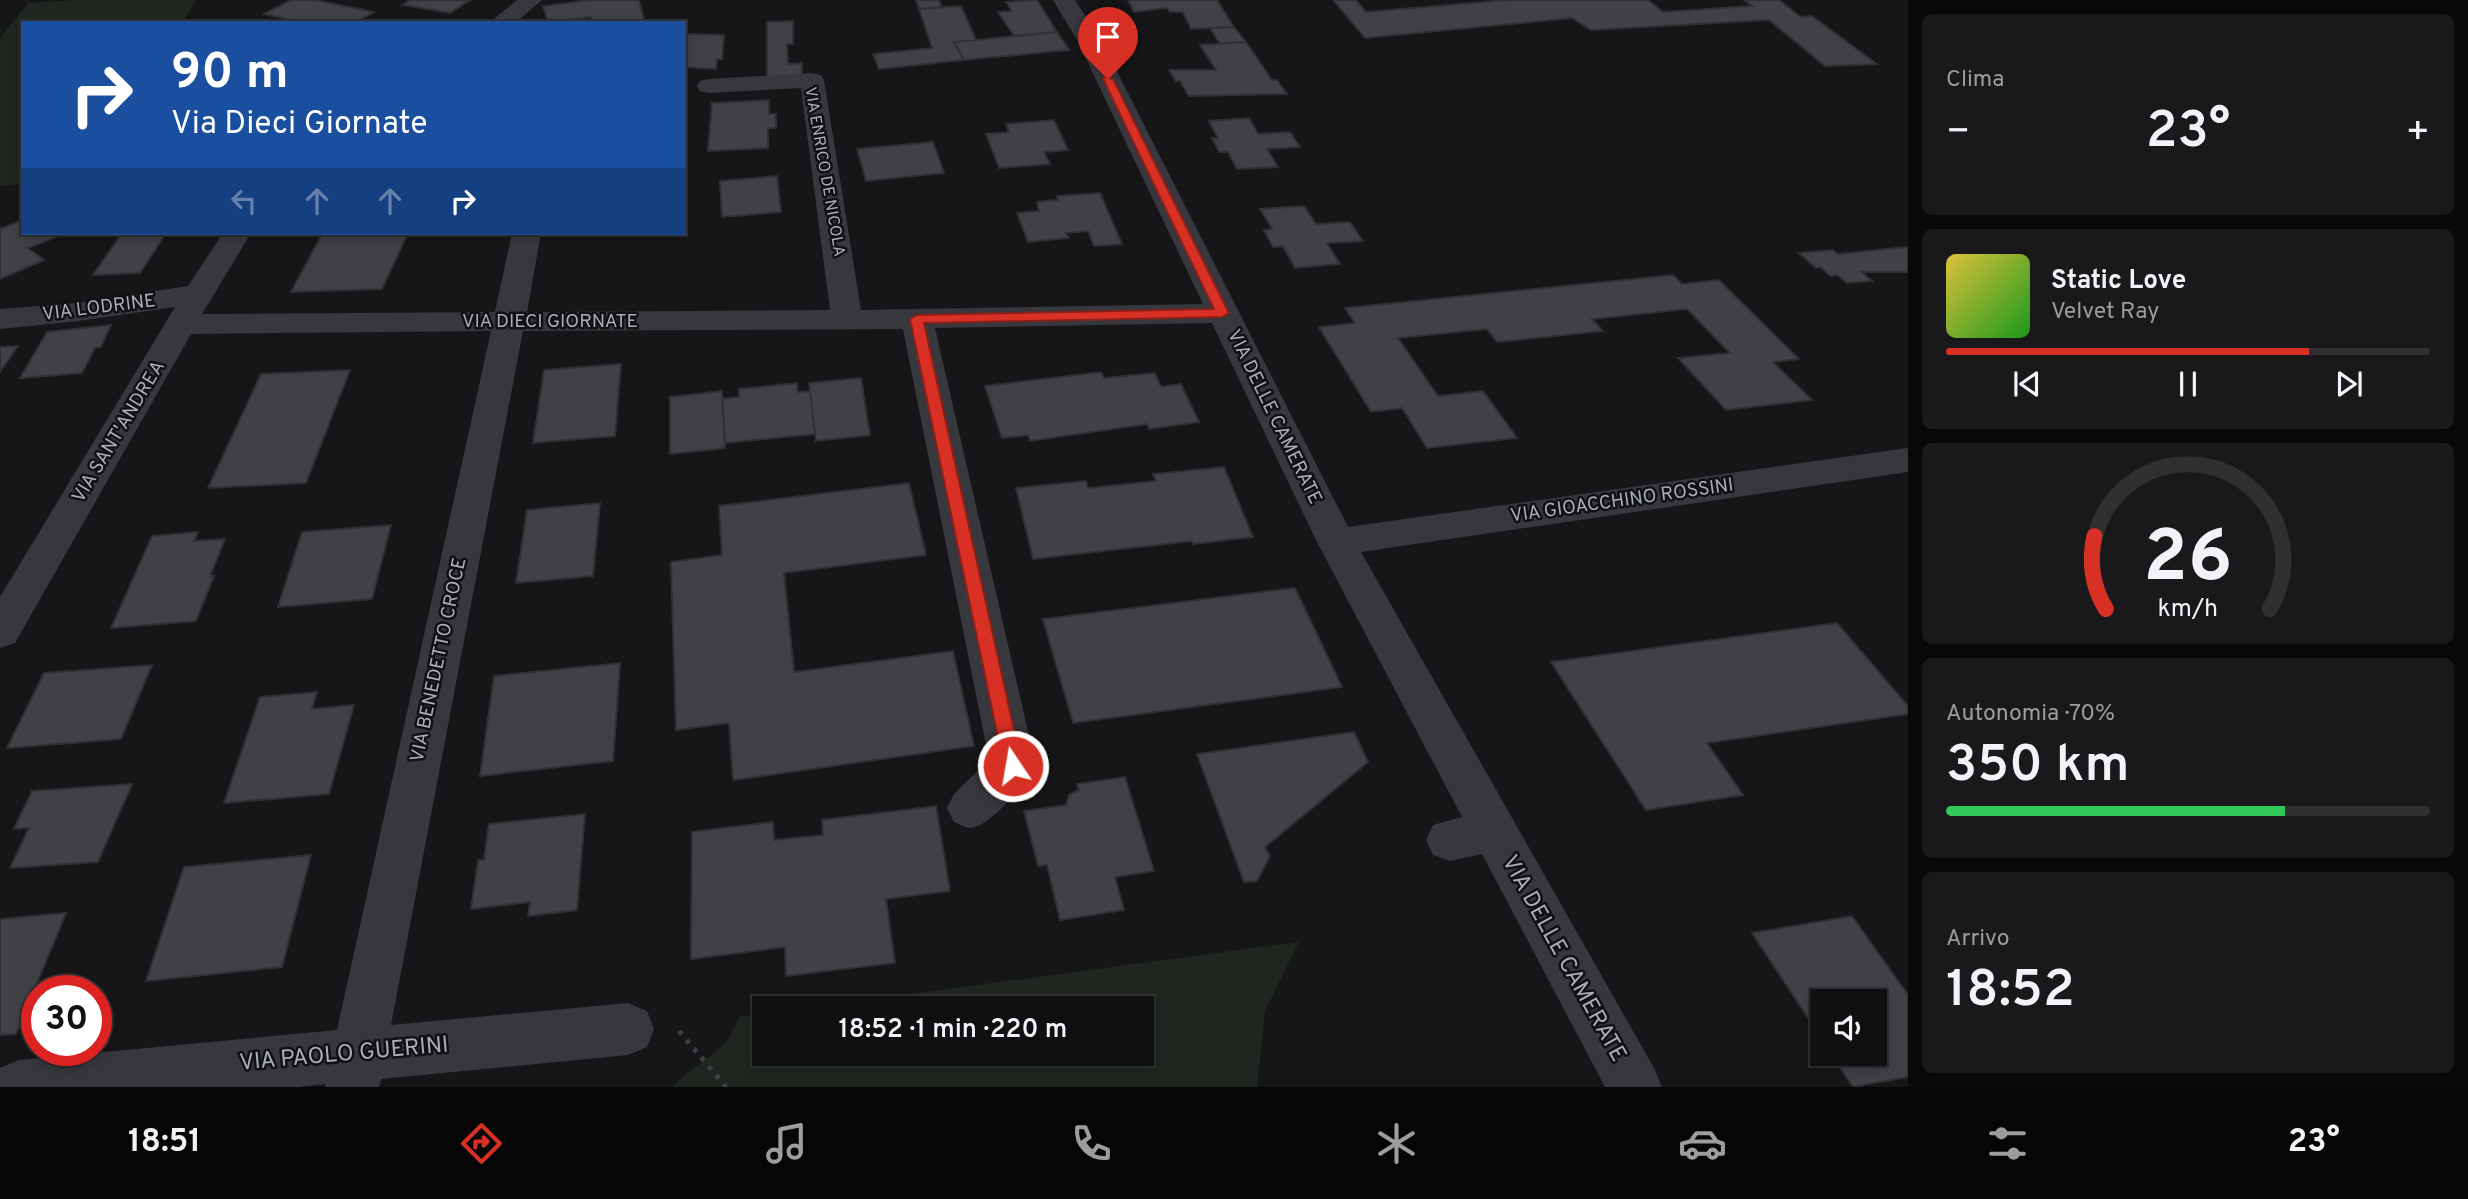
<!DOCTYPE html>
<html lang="it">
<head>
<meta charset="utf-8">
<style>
  body { margin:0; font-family:Overpass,sans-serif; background:#19191b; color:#f1f3f6; height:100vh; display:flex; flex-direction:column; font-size:26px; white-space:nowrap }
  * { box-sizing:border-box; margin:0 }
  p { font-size:23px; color:#9c9d9f }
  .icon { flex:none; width:38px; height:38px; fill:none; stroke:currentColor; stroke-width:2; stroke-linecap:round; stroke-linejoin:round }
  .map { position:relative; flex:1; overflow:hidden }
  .sheet { display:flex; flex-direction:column; gap:14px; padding:14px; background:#09090a; width:560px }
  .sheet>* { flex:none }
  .guide { position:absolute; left:21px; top:21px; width:665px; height:214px; border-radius:0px; box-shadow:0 4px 10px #0003,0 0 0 2px #303032; background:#1a4fa0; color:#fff; overflow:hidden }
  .tools { position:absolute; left:1810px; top:989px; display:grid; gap:14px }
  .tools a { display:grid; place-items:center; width:77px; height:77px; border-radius:0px; background:#101012; box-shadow:0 4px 10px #0003,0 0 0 2px #303032; font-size:35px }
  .speed { position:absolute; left:21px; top:975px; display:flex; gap:14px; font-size:35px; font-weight:700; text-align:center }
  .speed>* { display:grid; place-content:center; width:91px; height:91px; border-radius:50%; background:#101012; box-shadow:0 4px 10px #0003,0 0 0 2px #303032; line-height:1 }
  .speed .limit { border:10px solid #d22; background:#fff; color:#111 }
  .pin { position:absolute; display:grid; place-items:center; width:60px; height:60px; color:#fff; margin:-72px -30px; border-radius:50% 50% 50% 0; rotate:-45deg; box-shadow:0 0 7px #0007 }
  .pin .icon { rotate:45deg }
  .me { position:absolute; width:77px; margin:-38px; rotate:348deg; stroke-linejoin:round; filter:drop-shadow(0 0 5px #0008) }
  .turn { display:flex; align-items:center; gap:24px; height:147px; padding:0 35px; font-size:32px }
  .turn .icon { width:91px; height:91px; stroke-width:2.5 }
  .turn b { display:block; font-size:49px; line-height:60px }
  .lanes { display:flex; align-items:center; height:66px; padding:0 35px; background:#0003; justify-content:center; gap:35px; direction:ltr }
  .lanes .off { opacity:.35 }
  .big { font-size:52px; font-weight:600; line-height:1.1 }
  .sheet .tile { flex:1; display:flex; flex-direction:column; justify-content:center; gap:10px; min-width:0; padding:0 24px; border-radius:10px; background:#19191b }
  .sheet .dial { align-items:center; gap:0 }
  .dial svg { height:182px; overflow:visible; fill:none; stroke:#303032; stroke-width:7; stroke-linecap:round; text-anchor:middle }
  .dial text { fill:#f1f3f6; stroke:none }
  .song { display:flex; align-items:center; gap:21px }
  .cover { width:84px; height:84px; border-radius:10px; background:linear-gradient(135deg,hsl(50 70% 55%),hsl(120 70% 35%)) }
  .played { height:7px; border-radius:4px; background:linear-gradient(90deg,#d93025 75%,#303032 75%) }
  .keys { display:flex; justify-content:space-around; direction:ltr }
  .heat { display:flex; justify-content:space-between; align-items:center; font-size:38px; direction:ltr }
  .charge { height:10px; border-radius:5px; background:linear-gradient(90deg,#34c759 70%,#303032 0) }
  .trip { position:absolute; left:752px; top:996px; width:402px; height:70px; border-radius:0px; background:#101012; box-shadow:0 4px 10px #0003,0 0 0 2px #303032; font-weight:600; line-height:70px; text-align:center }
  .menu { display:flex; height:112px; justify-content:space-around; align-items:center; background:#060607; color:#9c9d9f }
  .menu .icon { width:49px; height:49px }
  .menu .on { color:#d93025 }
  .menu b { font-size:32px; color:#f1f3f6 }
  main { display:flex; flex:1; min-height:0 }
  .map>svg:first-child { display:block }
</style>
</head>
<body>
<main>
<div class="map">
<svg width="1908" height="1087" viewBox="0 0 1908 1087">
  <rect width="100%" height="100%" fill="#161618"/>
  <path fill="#1e261f" d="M 75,0 L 196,0 L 183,23 L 23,23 L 23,184 L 0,186 L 0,38 L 28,3 Z
    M 1299,942 L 1265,1011 L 1257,1087 L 671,1087 L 727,1042 L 739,1017 L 765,1013 L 765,1054 L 1143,1054 L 1143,1008 L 806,1008 Z"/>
  <path fill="#404145" stroke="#303034" stroke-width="2" d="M 291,0 L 315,0 L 374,12 L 354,23 L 305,23 L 264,14 Z
    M 410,0 L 470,0 L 450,13 L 403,5 Z
    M 591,0 L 639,0 L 644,20 L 592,23 L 591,17 L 548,22 L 543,6 Z
    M 916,0 L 939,0 L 942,7 L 919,9 Z
    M 1037,0 L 1057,32 L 1014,36 L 998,12 L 1012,11 L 1006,2 Z
    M 1128,0 L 1217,0 L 1234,27 L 1191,29 L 1183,12 L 1170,12 L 1167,8 L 1134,12 Z
    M 1333,0 L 1356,0 L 1366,12 L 1507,0 L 1648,0 L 1663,12 L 1752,6 L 1744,0 L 1779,0 L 1801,17 L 1812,16 L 1877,64 L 1825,66 L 1769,20 L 1591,30 L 1572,18 L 1365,38 Z
    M 961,6 L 976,40 L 954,42 L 964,60 L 879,69 L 873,54 L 932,48 L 919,9 Z
    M 793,21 L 793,44 L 787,44 L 788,64 L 802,63 L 802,77 L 767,79 L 767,22 Z
    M 1234,27 L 1246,42 L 1220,44 L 1210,28 Z
    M 1057,32 L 1069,50 L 964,60 L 954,42 Z
    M 687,34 L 724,35 L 722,59 L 717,59 L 716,69 L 684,67 L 684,37 Z
    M 1246,42 L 1272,80 L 1277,80 L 1287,94 L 1189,96 L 1180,81 L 1176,81 L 1169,70 L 1216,70 L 1200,45 Z
    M 769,100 L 769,114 L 776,114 L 776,128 L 768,128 L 768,148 L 708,151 L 712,103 Z
    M 1249,118 L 1258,134 L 1290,132 L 1300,147 L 1267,149 L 1278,167 L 1237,169 L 1228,152 L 1219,152 L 1212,138 L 1218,138 L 1209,121 Z
    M 1054,120 L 1068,150 L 1044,152 L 1050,164 L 999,168 L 986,134 L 1009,132 L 1006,124 Z
    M 933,142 L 944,173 L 866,181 L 857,149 Z
    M 777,176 L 781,212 L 722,217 L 720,181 Z
    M 1100,193 L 1122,244 L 1094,246 L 1088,231 L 1066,233 L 1069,238 L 1028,242 L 1017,213 L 1039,211 L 1037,202 L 1058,200 L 1057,196 Z
    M 1304,206 L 1316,224 L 1350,222 L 1363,241 L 1327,243 L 1340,264 L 1295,268 L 1283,246 L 1273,247 L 1264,230 L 1272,229 L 1260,209 Z
    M 23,220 L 23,233 L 50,233 L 56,237 L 28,248 L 44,260 L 0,279 L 0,229 Z
    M 122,233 L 166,233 L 140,273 L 93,275 Z
    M 408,233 L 382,289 L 291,292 L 321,236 Z
    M 1908,247 L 1908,272 L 1862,272 L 1872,281 L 1847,283 L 1837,275 L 1830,276 L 1821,267 L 1816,268 L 1799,253 L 1833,250 L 1838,254 Z
    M 1673,275 L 1682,284 L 1719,280 L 1799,359 L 1773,362 L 1812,400 L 1726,410 L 1678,358 L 1730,353 L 1687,309 L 1592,319 L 1603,331 L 1497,342 L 1487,329 L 1398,338 L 1438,396 L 1483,391 L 1517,438 L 1427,448 L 1402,408 L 1371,412 L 1319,327 L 1355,323 L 1345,308 Z
    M 111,325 L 101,347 L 95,348 L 82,373 L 20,378 L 47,332 Z
    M 18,346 L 0,372 L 0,347 Z
    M 621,364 L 615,436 L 533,443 L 544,370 Z
    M 350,370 L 306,483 L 208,488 L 261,374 Z
    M 1101,372 L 1104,378 L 1155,373 L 1161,387 L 1181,384 L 1199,422 L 1149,429 L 1147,424 L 1030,441 L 1028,435 L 1002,438 L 985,386 Z
    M 861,378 L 870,435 L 816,441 L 809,383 Z
    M 797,383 L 798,392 L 810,391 L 815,434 L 725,443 L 722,399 L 739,397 L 739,389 Z
    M 722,391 L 725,448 L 670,454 L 670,397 Z
    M 1224,467 L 1253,537 L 1193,544 L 1192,541 L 1033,559 L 1016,488 L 1086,481 L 1088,488 L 1156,481 L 1153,474 Z
    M 909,483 L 926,555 L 784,573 L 794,672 L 953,651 L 974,746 L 733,780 L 729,723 L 676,730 L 671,562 L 722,555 L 719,506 Z
    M 600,503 L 593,576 L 516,583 L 527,510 Z
    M 391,525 L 372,599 L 278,607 L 302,532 Z
    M 198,532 L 194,541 L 225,539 L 210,576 L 214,576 L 196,621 L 111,628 L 152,536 Z
    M 1295,588 L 1342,687 L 1073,723 L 1043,619 Z
    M 1837,623 L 1908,706 L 1908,714 L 1707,743 L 1743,795 L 1646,810 L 1551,662 Z
    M 620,663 L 613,761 L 480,776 L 494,676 Z
    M 152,665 L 121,739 L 7,748 L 44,673 Z
    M 317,692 L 312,709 L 354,705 L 329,794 L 224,803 L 260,697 Z
    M 1354,732 L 1368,762 L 1265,847 L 1270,856 L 1257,881 L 1244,882 L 1197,754 Z
    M 1125,777 L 1154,871 L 1115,877 L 1124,910 L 1060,920 L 1047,865 L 1038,866 L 1024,811 L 1066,805 L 1069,795 L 1079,790 L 1077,784 Z
    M 132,784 L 98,862 L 10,868 L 29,828 L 14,829 L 32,791 Z
    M 936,806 L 950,891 L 886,899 L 895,963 L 786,976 L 785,947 L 691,959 L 692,832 L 773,822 L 774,840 L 823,835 L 822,820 Z
    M 585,814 L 577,910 L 528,916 L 530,902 L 471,909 L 478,860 L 484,860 L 489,824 Z
    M 311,855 L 282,967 L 146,981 L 184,867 Z
    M 66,913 L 16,1034 L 0,1035 L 0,919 Z
    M 1852,916 L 1908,995 L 1908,1077 L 1853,1087 L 1831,1054 L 1874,1054 L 1874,1001 L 1822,1001 L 1822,1039 L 1752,933 Z"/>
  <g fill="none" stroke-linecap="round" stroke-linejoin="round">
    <path stroke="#3d3f44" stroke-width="5" stroke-dasharray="4.5 7" stroke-linecap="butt" d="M 679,1031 L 726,1087"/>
    <path fill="#37383d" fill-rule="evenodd" d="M 517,0 L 542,0 L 515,23 L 489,23 Z
      M 1053,0 L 1075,0 L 1101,40 L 1348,527 L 1908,448 L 1908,472 L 1361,552 L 1654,1068 L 1662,1087 L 1605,1087 L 1482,854 L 1450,861 L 1433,855 L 1426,840 L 1433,825 L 1462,817 L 1317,542 L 1212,323 L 935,328 L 1036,766 C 1027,782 989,828 970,828 C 965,828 958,823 954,822 L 947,808 L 954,794 L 989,760 L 903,329 L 523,331 L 391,1025 L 628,1003 L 647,1011 L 654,1029 L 647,1047 L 628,1055 L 381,1079 L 379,1087 L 325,1087 L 325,1084 L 298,1087 L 0,1087 L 0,1068 L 19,1060 L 337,1030 L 491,331 L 191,334 L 15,643 L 0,648 L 0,597 L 175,307 L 78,321 L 0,329 L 0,309 L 78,303 L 188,286 L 223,233 L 251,233 L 202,314 L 495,312 L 512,233 L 541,233 L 527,312 L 830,310 L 801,88 L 709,93 L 700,91 L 697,86 L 700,81 L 709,79 L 812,73 L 821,75 L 824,80 L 861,310 L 1203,304 L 1077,40 Z"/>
  </g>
  <path fill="#d93025" stroke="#8d1f18" stroke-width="2" d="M 1104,77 L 1113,79 L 1229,313 L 1222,317 L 924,323 L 1022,766 L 1019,771 L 1013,774 L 1006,771 L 1004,766 L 910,319 L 917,315 L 1214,309 L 1103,79 Z"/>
  <g text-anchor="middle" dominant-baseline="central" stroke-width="5" stroke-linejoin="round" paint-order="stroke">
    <g font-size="16" fill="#a8adb8" stroke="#111113">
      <text transform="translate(824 172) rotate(80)">VIA ENRICO DE NICOLA</text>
    </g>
    <g font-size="19" fill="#a8adb8" stroke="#111113">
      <text transform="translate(99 308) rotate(-7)">VIA LODRINE</text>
      <text x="550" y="322">VIA DIECI GIORNATE</text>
      <text transform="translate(1274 417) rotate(64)">VIA DELLE CAMERATE</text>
      <text transform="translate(119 432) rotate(-59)">VIA SANT'ANDREA</text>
      <text transform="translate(1622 501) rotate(-8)">VIA GIOACCHINO ROSSINI</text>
      <text transform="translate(439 660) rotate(-78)">VIA BENEDETTO CROCE</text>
    </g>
    <g font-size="23" fill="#a8adb8" stroke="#111113">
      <text transform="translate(1563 959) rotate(61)">VIA DELLE CAMERATE</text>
      <text transform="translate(344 1055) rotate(-5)">VIA PAOLO GUERINI</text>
    </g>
  </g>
</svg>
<div class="tools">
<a><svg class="icon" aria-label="sound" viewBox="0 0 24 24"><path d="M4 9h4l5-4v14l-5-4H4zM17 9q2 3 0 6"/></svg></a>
</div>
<div class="speed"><div class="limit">30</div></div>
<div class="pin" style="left:1108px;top:79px;background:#d93025"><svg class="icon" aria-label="arrive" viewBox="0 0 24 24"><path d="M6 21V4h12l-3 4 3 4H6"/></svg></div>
<svg class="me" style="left:1013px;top:766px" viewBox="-20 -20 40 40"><circle r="17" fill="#d93025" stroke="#fff" stroke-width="3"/><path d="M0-11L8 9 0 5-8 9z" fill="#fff"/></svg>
<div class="trip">18:52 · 1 min · 220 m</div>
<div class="guide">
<div class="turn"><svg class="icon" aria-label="right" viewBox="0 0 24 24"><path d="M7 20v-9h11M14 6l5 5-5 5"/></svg><div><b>90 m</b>Via Dieci Giornate</div></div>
<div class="lanes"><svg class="icon off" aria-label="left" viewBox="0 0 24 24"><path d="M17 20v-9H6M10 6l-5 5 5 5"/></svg><svg class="icon off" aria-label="ahead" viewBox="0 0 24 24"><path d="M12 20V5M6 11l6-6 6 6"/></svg><svg class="icon off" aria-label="ahead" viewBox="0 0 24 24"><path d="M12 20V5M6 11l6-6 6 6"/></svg><svg class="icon" aria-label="right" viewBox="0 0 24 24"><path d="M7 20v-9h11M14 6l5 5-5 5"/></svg></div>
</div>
</div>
<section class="sheet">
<div class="tile"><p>Clima</p>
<div class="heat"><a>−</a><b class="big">23°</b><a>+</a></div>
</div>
<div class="tile">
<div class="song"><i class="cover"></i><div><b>Static Love</b><p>Velvet Ray</p></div></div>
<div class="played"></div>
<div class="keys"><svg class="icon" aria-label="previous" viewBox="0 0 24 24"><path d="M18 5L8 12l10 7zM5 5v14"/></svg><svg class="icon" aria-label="pause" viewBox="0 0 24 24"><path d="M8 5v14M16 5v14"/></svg><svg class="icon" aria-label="next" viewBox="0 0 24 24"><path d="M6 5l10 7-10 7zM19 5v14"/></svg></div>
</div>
<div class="tile dial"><svg viewBox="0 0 100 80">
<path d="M14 69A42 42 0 1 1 86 69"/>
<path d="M14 69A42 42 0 0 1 9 37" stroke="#d93025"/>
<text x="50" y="56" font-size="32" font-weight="700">26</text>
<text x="50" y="72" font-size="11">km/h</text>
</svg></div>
<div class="tile"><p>Autonomia · 70%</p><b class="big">350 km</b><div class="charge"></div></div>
<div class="tile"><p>Arrivo</p><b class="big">18:52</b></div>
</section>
</main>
<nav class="menu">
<b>18:51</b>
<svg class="icon on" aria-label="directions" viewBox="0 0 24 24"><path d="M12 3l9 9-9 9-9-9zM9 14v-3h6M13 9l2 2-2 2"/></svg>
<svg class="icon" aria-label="music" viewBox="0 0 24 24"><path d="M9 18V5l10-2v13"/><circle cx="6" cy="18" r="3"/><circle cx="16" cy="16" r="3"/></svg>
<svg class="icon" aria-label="phone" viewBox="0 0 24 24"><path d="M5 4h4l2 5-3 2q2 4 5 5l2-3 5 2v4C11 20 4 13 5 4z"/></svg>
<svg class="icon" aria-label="climate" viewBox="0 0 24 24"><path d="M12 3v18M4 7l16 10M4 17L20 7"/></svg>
<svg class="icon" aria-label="car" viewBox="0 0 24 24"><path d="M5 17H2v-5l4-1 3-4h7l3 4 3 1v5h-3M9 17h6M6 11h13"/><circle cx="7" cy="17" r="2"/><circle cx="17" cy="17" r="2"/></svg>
<svg class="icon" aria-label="filters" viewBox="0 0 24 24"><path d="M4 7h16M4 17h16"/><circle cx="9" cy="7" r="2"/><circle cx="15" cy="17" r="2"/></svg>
<b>23°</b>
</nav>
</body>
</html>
